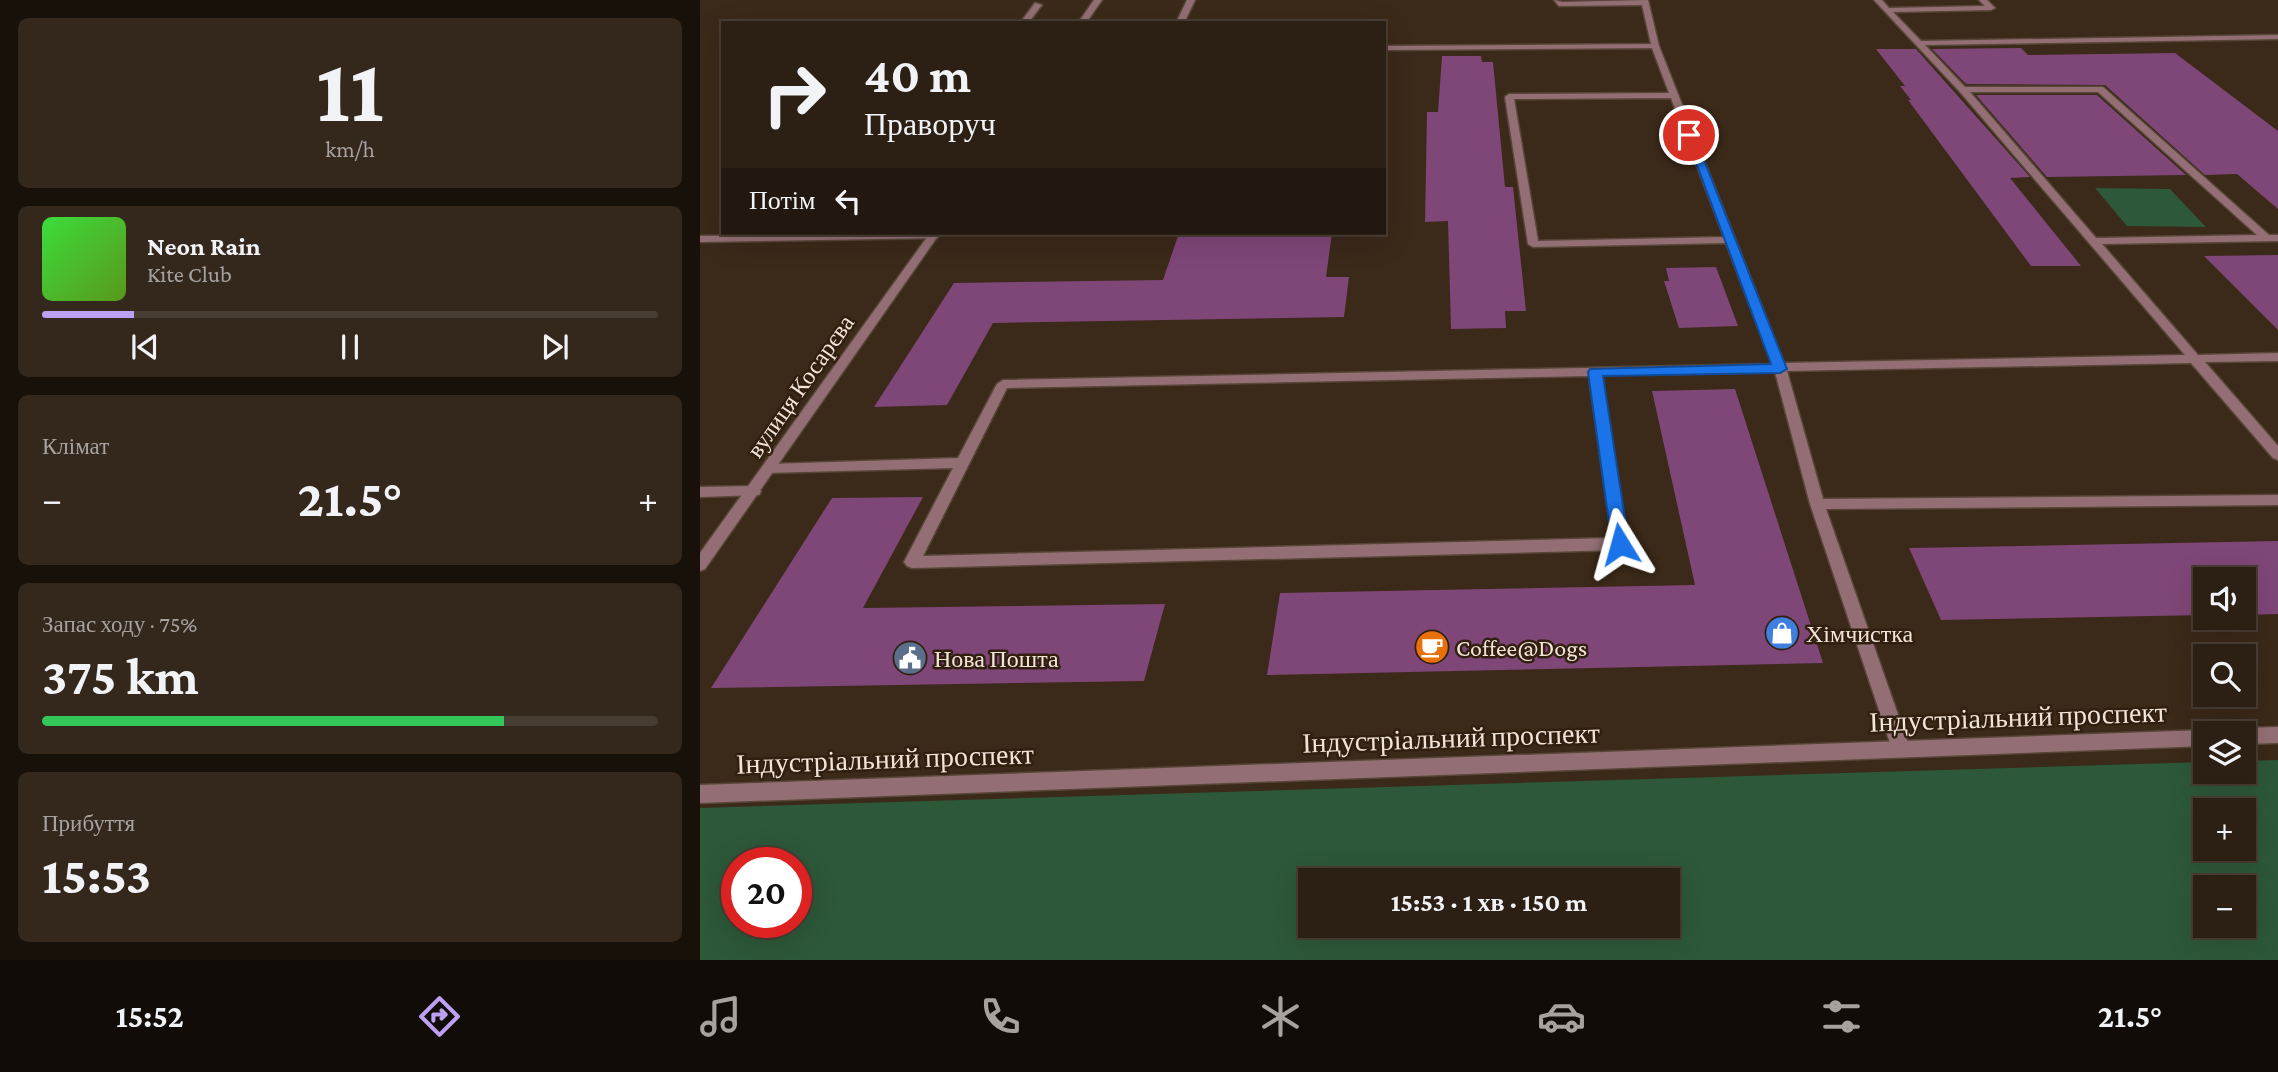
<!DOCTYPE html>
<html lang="uk">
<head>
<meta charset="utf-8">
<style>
  body { margin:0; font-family:"Crimson Pro",serif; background:#34271c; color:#f1f3f6; height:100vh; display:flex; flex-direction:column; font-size:26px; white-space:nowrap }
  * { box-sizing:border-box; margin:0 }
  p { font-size:23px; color:#a6a2a0 }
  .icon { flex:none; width:38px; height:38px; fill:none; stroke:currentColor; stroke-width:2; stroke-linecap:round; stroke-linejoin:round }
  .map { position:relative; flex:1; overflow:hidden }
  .side { display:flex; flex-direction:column; gap:18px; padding:18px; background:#18110a; width:700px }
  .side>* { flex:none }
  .guide { position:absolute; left:21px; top:21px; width:665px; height:214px; border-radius:0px; box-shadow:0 7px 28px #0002,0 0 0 2px #483d33; background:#2c1f13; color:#f1f3f6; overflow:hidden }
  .fabs { position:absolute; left:1493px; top:567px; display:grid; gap:14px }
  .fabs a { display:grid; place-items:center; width:63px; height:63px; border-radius:0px; background:#2c1f13; box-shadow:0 7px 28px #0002,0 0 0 2px #483d33; font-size:35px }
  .speed { position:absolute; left:21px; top:847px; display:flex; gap:14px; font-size:35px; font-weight:700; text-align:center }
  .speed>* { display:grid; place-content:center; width:91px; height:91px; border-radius:50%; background:#2c1f13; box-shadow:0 7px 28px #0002,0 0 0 2px #483d33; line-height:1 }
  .speed .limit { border:10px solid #d22; background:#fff; color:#111 }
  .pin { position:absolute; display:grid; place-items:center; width:60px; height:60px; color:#fff; margin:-30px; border:4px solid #fff; border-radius:50%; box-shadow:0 2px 7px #0007 }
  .me { position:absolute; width:77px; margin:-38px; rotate:352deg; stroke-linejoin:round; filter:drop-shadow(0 0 5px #0008) }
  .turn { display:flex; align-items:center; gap:24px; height:147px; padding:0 28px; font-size:32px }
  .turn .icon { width:91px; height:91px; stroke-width:2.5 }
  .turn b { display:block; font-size:49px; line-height:60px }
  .then { display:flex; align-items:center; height:66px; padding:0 28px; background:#0003; gap:14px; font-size:26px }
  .big { font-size:52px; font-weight:700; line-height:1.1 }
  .side .tile { flex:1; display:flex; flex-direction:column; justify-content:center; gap:10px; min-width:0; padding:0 24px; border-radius:10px; background:#34271c }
  .side .dial { align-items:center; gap:0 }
  .dial b { font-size:91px; line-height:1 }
  .song { display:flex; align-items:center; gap:21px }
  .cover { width:84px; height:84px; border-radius:10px; background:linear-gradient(135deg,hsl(120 70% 55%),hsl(90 70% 35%)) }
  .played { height:7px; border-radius:4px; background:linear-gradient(90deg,#bca0f2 15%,#483d33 15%) }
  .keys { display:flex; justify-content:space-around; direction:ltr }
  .heat { display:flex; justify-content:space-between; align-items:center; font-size:38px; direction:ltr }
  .charge { height:10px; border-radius:5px; background:linear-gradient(90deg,#34c759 75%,#483d33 0) }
  .trip { position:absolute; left:598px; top:868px; width:382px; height:70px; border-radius:0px; background:#2c1f13; box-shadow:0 7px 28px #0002,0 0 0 2px #483d33; font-weight:700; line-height:70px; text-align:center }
  .tab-bar { display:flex; height:112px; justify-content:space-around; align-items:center; background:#120c08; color:#a6a2a0 }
  .tab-bar .icon { width:49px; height:49px }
  .tab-bar .selected { color:#bca0f2 }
  .tab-bar b { font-size:32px; color:#f1f3f6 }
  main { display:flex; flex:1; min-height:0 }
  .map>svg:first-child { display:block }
</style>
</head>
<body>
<main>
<section class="side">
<div class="tile dial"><b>11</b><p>km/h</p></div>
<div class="tile">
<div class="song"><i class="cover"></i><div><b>Neon Rain</b><p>Kite Club</p></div></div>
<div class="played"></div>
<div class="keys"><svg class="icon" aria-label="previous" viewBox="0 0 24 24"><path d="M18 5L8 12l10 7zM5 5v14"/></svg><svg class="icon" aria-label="pause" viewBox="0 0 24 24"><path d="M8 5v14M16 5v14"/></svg><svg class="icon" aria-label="next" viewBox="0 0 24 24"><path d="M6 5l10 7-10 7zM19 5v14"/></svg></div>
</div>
<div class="tile"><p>Клімат</p>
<div class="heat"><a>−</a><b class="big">21.5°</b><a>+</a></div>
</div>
<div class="tile"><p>Запас ходу · 75%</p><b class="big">375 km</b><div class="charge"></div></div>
<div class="tile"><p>Прибуття</p><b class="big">15:53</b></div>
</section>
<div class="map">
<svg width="1578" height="960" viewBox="0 0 1578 960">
  <rect width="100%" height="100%" fill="#3b2919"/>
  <path fill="#2d5839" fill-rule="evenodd" d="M 1395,188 L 1470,189 L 1506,227 L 1427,226 Z
    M 1578,760 L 1578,960 L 0,960 L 0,808 L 1505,762 L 1505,772 L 1544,772 L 1544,761 ZM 1505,810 L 1544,810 L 1544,849 L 1505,849 ZM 37,863 L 96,863 L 96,922 L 37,922 ZM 611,880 L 968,880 L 968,926 L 611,926 ZM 1505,887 L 1544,887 L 1544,926 L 1505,926 Z"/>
  <path fill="#7f4678" d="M 1321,48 L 1328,55 L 1475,53 L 1578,131 L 1578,209 L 1537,174 L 1505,175 L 1405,85 L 1266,84 L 1232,49 Z
    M 1176,49 L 1216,49 L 1330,177 L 1310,178 L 1381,266 L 1331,266 L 1208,100 L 1211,100 L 1200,86 L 1205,86 Z
    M 742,56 L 781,56 L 782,62 L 793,62 L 805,187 L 813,187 L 826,311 L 805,311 L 806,328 L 751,329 L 748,221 L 725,222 L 727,112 L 738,112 Z
    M 1276,95 L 1397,95 L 1486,175 L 1347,177 Z
    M 479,233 L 632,233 L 626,277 L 649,277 L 644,317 L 293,323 L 247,405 L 174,407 L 254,283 L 463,280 Z
    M 1578,255 L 1578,330 L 1504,256 Z
    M 1016,267 L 1038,326 L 979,328 L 964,281 L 969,281 L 966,268 Z
    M 1035,389 L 1123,663 L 567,675 L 580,593 L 995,585 L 952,391 Z
    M 223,497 L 163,608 L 465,604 L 444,681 L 11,688 L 132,498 Z
    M 1578,541 L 1578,614 L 1544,615 L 1544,579 L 1505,579 L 1505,615 L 1241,620 L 1209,548 Z"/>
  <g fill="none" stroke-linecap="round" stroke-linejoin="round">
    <g stroke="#584738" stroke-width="3">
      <path id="service" d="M 487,0 L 495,0 L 484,23 L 476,23 Z
        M 854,0 L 862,2 L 948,0 L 959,46 L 1084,363 L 1485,355 L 1260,92 L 1174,0 L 1182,0 L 1189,8 L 1285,6 L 1279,0 L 1287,0 L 1295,8 L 1291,10 L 1193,12 L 1221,41 L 1578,35 L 1578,39 L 1225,45 L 1265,87 L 1403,87 L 1569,235 L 1578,235 L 1578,241 L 1402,244 L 1498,355 L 1578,353 L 1578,361 L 1505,362 L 1578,446 L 1578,460 L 1573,458 L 1491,363 L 1087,371 L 1123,499 L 1578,495 L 1578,505 L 1126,509 L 1210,749 L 1207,755 L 1201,757 L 1195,755 L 1192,749 L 1110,504 L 1075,372 L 902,375 L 927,544 L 925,548 L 920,550 L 212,568 L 207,566 L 204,562 L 253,468 L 65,473 L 63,469 L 65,465 L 70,464 L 258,458 L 297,384 L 303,380 L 1072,364 L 1026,243 L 833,247 L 828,244 L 805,97 L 809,94 L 969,93 L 952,48 L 684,50 L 684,46 L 951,44 L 942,5 L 859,6 ZM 1270,92 L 1398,92 L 1557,235 L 1396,238 ZM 971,98 L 1024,237 L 838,241 L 814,99 ZM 889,376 L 912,538 L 223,556 L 307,388 Z
        M 335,3 L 342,5 L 328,23 L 320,23 Z
        M 233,233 L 238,236 L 237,238 L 0,242 L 0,236 Z
        M 54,486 L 61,491 L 59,495 L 0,497 L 0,487 Z"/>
    </g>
    <g stroke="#584738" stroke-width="3">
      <path id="minor" d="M 394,0 L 402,0 L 386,23 L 378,23 Z
        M 230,233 L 240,233 L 5,569 L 0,571 L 0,553 Z"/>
    </g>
    <g stroke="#584738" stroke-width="3">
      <path id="tertiary" d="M 1578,727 L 1578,743 L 1544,744 L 1544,733 L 1536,733 L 1544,728 Z
        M 1505,730 L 1512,733 L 1505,733 L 1505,746 L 0,803 L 0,785 Z"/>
    </g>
    <use href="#service" fill="#936f75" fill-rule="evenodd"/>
    <use href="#minor" fill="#936f75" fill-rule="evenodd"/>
    <use href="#tertiary" fill="#936f75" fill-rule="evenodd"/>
  </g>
  <path fill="#1a73e8" stroke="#114b97" stroke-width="2" d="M 985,133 L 994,135 L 1087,369 L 1080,373 L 903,376 L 929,544 L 920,551 L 912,544 L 888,372 L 890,369 L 1071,364 Z"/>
  <defs>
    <g id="shop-disc" transform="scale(1.75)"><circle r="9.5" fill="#3f7fe0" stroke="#311f0f"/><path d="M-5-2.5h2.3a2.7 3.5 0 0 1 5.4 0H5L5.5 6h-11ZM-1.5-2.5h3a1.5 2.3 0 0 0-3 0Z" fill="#fff"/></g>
    <g id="cafe-disc" transform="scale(1.75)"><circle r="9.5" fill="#e8710a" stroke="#311f0f"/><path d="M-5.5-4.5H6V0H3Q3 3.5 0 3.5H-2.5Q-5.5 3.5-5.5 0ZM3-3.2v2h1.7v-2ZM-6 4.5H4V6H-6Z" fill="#fff"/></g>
    <g id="civic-disc" transform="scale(1.75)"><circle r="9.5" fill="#5c6f8a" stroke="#311f0f"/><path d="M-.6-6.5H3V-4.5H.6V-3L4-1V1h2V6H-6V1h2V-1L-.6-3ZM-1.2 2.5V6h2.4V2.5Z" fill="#fff"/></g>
  </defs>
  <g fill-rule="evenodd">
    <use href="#shop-disc" x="1082" y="633"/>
    <use href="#cafe-disc" x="732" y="647"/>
    <use href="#civic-disc" x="210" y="658"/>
  </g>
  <g text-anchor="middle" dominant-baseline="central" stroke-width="5" stroke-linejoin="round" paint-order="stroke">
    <g font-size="24" fill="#f1e4da" stroke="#311f0f">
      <text transform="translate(100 386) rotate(-55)">вулиця Косарєва</text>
    </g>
    <g font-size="24" fill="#f1e4da" stroke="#311f0f" text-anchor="start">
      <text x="1106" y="633">Хімчистка</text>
      <text x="756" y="647">Coffee@Dogs</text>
      <text x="234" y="658">Нова Пошта</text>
    </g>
    <g font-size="28" fill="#f1e4da" stroke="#311f0f">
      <text transform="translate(1318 717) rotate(-2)">Індустріальний проспект</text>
      <text transform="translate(751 738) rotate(-2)">Індустріальний проспект</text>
      <text transform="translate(185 759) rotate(-2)">Індустріальний проспект</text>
    </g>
  </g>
</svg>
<div class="fabs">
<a><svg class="icon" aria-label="sound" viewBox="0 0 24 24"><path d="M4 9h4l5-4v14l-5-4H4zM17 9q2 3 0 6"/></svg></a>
<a><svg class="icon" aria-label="search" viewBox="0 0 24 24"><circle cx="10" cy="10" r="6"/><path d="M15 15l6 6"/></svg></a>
<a><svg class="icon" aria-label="layers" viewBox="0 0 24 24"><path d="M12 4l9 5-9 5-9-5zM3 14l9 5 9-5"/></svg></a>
<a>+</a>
<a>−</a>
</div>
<div class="speed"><div class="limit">20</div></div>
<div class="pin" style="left:989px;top:135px;background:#d93025"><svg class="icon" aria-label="arrive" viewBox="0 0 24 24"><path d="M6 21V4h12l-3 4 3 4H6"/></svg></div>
<svg class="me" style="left:920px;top:544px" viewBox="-20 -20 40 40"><path d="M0-17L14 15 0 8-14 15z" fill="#1a73e8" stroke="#fff" stroke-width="4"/></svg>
<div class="trip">15:53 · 1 хв · 150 m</div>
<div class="guide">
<div class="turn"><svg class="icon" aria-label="right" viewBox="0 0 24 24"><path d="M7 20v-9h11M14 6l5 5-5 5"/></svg><div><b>40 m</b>Праворуч</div></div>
<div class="then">Потім<svg class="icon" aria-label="left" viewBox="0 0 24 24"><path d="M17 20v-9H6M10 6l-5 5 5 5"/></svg></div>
</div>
</div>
</main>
<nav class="tab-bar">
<b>15:52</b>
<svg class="icon selected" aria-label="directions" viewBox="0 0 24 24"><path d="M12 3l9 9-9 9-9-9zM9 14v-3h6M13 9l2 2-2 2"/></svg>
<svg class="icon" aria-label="music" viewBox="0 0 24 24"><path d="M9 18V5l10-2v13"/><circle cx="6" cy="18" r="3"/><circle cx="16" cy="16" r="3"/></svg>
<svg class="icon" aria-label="phone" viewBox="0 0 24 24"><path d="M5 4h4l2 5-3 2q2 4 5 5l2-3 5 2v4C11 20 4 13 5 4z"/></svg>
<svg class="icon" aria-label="climate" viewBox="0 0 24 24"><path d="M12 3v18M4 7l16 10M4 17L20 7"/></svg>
<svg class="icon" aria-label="car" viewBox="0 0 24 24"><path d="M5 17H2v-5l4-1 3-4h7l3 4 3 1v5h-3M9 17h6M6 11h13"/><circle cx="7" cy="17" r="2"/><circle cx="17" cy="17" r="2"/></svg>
<svg class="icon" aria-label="filters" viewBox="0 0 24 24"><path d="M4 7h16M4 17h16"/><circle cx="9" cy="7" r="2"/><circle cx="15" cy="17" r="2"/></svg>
<b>21.5°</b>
</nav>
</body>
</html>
